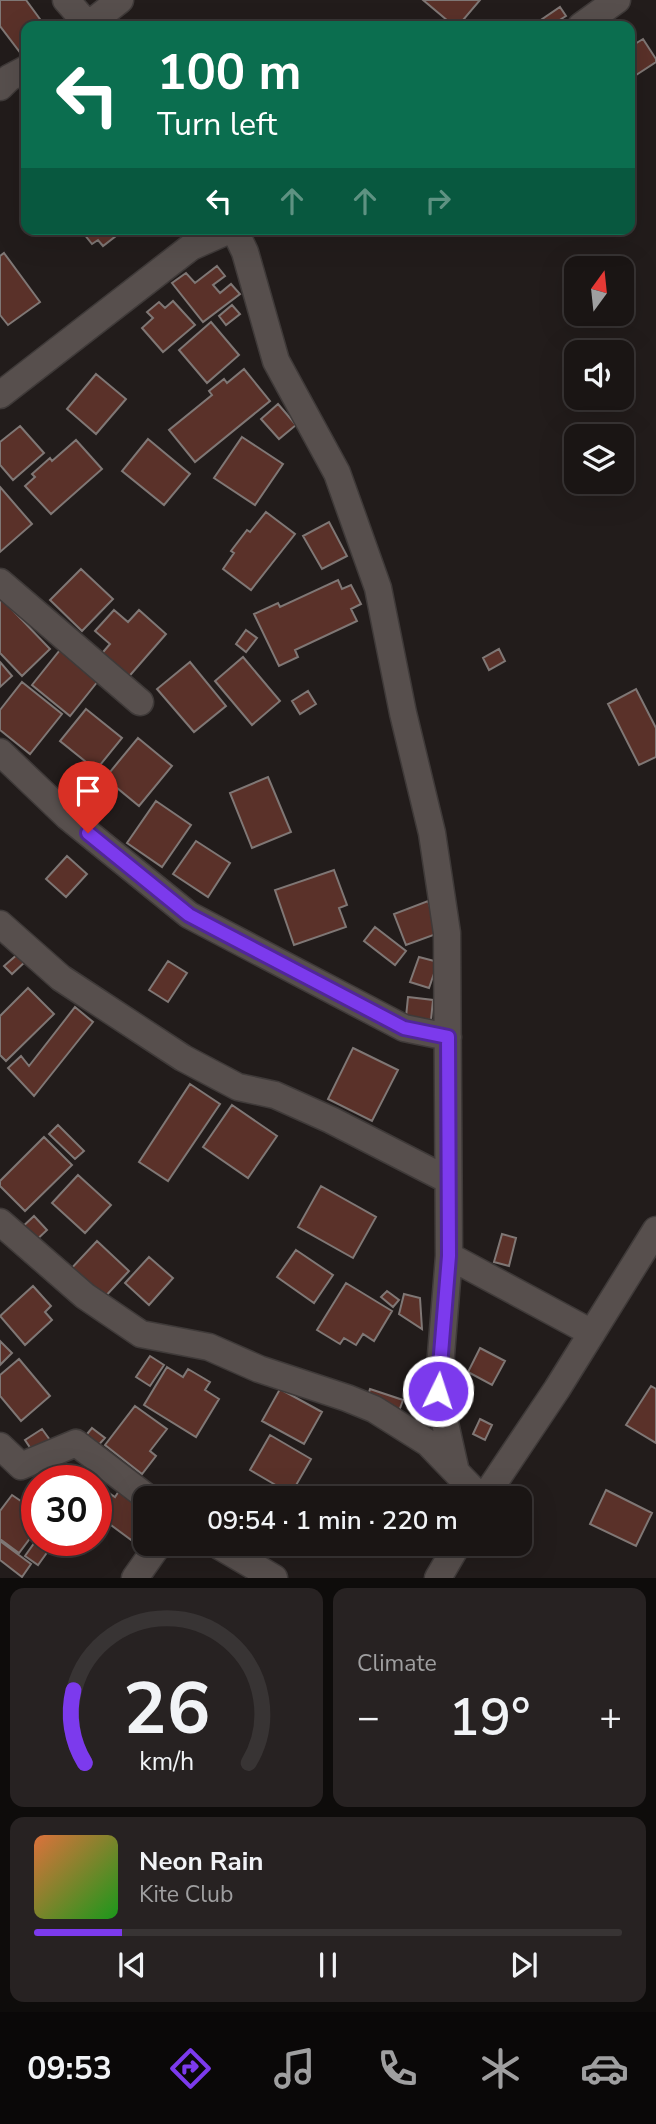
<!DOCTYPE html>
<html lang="en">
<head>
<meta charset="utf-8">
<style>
  body { margin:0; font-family:"Nunito Sans",sans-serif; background:#272222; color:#f1f3f6; height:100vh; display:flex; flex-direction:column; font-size:26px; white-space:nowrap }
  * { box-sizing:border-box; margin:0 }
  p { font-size:23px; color:#9f9fa0 }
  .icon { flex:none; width:38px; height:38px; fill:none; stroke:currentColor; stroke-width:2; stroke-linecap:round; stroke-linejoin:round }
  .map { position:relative; height:1578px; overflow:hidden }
  .sheet { display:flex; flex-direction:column; gap:10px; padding:10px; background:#0e0c0b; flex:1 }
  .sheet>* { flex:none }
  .hud { position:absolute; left:21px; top:21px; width:614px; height:214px; border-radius:14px; box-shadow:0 7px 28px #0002,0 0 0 2px #383434; background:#0b6e4f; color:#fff; overflow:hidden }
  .needle { width:46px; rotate:15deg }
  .tools { position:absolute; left:564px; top:256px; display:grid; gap:14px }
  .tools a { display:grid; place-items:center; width:70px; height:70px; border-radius:14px; background:#1a1514; box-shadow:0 7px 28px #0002,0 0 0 2px #383434; font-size:35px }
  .speed { position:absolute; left:21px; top:1465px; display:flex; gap:14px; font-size:35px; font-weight:700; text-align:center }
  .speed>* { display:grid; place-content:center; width:91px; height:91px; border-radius:50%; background:#1a1514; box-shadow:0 7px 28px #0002,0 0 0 2px #383434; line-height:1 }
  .speed .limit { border:10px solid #d22; background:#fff; color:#111 }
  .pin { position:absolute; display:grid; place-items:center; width:60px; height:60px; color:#fff; margin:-72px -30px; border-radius:50% 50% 50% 0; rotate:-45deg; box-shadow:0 0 7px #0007 }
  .pin .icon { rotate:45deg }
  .me { position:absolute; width:77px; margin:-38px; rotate:4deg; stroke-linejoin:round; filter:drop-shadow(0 0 5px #0008) }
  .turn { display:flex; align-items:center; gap:24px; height:147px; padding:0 21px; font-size:32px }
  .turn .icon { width:91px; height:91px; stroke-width:2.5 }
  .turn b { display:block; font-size:49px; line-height:60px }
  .lanes { display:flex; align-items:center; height:66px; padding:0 21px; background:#0003; justify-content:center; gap:35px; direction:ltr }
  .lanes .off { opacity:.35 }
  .big { font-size:52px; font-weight:600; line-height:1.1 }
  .sheet .tile { flex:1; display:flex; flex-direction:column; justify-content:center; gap:10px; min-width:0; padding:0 24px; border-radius:14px; background:#272222 }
  .sheet .dial { align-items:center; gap:0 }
  .dial svg { height:182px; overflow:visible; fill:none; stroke:#383434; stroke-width:7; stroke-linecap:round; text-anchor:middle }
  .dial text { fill:#f1f3f6; stroke:none }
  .song { display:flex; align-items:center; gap:21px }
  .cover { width:84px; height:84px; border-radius:10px; background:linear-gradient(135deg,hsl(20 70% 55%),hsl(120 70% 35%)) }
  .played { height:7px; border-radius:4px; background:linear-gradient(90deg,#7c3aed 15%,#383434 15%) }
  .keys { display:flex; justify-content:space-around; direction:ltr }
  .heat { display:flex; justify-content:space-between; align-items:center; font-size:38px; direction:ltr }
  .sheet .tiles { flex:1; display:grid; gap:10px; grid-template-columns:1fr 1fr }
  .tile:last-child { grid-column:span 2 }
  .trip { position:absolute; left:133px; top:1486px; width:399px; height:70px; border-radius:14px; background:#1a1514; box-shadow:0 7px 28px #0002,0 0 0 2px #383434; font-weight:600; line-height:70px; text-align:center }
  .dock { display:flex; height:112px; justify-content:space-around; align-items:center; background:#0a0808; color:#9f9fa0 }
  .dock .icon { width:49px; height:49px }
  .dock .on { color:#7c3aed }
  .dock b { font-size:32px; color:#f1f3f6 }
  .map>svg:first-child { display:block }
</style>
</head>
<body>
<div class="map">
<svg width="656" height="1578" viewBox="0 0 656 1578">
  <rect width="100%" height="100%" fill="#221c1b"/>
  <path fill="#5a3129" stroke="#7f7775" stroke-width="2" d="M 0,0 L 26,0 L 45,26 L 26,26 L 26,52 L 22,55 L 0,26 Z
    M 423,0 L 480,0 L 458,26 L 454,26 Z
    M 560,7 L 566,16 L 550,26 L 532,26 Z
    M 643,39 L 656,59 L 656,62 L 630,79 L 630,47 Z
    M 80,229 L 125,229 L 103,246 L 98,240 L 92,244 Z
    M 4,253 L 40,302 L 8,325 L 0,315 L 0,256 Z
    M 217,266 L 225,276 L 213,285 L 220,293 L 231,284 L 240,294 L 203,322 L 172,283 L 186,273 L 195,283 Z
    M 173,301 L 195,325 L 163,352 L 142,328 L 153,318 L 147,312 L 159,302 L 165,308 Z
    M 232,305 L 240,314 L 226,325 L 219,316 Z
    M 211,322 L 239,355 L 207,383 L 179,350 Z
    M 244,369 L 270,401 L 195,462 L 169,430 L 212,395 L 209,391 L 224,379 L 227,383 Z
    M 96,374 L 126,399 L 96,434 L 67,409 Z
    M 278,404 L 296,425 L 279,439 L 261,419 Z
    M 20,426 L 44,453 L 13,480 L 0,465 L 0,442 Z
    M 242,437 L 283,464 L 255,505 L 214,478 Z
    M 148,439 L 190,474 L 164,505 L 122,471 Z
    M 76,440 L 102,469 L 51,514 L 25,486 L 35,477 L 32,474 L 50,458 L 52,461 Z
    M 0,487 L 32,524 L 0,552 Z
    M 266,512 L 295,534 L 251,590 L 223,569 L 234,553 L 231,551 L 247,530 L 250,532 Z
    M 329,522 L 347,556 L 322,569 L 303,536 Z
    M 81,569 L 113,599 L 82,631 L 50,600 Z
    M 338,580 L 342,589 L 351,585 L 361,604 L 351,609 L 357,621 L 295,650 L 298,657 L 279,666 L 254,614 L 278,603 L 280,607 Z
    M 0,597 L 50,649 L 22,676 L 0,653 Z
    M 114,610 L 128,622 L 139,610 L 166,634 L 125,681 L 98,658 L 110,644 L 95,631 Z
    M 246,630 L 257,638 L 246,652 L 236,644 Z
    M 499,649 L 505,661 L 489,670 L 483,658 Z
    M 60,650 L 98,681 L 70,716 L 32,685 Z
    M 243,657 L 280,701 L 252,725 L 215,681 Z
    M 0,662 L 12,676 L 0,687 Z
    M 190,662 L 226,706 L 194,732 L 157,689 Z
    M 22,682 L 62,714 L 30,754 L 0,730 L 0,710 Z
    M 636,689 L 656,728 L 656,757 L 639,765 L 608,704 Z
    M 308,691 L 316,704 L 300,714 L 292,701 Z
    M 86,709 L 122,738 L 96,770 L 60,741 Z
    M 138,738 L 172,766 L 139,806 L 105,778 Z
    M 268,777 L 291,832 L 252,848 L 230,793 Z
    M 156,801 L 191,825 L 162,867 L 127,843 Z
    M 196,841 L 230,863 L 208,897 L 173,874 Z
    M 67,856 L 87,874 L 66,897 L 46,879 Z
    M 334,870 L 347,905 L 339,908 L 346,927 L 294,945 L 275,890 Z
    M 428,901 L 439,933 L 406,945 L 394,914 Z
    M 375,927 L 406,951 L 395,965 L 364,941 Z
    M 19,953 L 26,961 L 12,974 L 4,966 Z
    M 419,957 L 438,962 L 429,988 L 410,982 Z
    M 168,961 L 187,973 L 168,1002 L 149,990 Z
    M 28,988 L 54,1014 L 6,1061 L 0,1055 L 0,1016 Z
    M 408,997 L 433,1000 L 431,1020 L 406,1017 Z
    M 75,1007 L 93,1022 L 34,1096 L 8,1068 L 21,1056 L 29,1066 Z
    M 353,1048 L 398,1070 L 372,1121 L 328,1099 Z
    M 190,1084 L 220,1104 L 168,1181 L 139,1162 Z
    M 232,1105 L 277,1136 L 248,1178 L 203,1147 Z
    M 58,1125 L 84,1151 L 75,1159 L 49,1134 Z
    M 44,1137 L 72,1165 L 25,1211 L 0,1186 L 0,1181 Z
    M 78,1175 L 111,1205 L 85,1233 L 52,1203 Z
    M 321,1186 L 376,1217 L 353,1258 L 298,1227 Z
    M 34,1216 L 47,1230 L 32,1244 L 19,1230 Z
    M 502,1234 L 516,1238 L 509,1266 L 494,1262 Z
    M 97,1241 L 129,1271 L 101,1301 L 68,1272 Z
    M 296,1250 L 333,1275 L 314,1303 L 277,1277 Z
    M 149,1257 L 173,1278 L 149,1305 L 125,1283 Z
    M 346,1283 L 392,1311 L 374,1341 L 363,1334 L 356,1345 L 344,1338 L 340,1344 L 317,1330 Z
    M 33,1286 L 51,1306 L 45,1312 L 52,1320 L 25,1345 L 0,1316 Z
    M 387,1291 L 399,1300 L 393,1307 L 381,1297 Z
    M 404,1294 L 420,1298 L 422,1329 L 399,1314 Z
    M 0,1341 L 12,1353 L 0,1365 Z
    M 480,1348 L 505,1361 L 492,1385 L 468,1372 Z
    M 150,1356 L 164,1365 L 150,1386 L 136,1377 Z
    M 19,1359 L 50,1396 L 21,1421 L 0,1396 L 0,1375 Z
    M 167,1367 L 183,1377 L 188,1369 L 210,1382 L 205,1390 L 219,1399 L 196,1437 L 144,1405 Z
    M 651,1386 L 656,1389 L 656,1443 L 626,1425 Z
    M 280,1389 L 322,1412 L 304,1444 L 262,1421 Z
    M 370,1389 L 403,1400 L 398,1414 L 366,1402 Z
    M 135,1406 L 167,1429 L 150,1451 L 156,1456 L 142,1474 L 105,1445 Z
    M 480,1419 L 492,1425 L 485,1440 L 473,1434 Z
    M 92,1428 L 105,1438 L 94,1450 L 82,1440 Z
    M 42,1429 L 50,1440 L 33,1452 L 25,1440 Z
    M 270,1435 L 311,1459 L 291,1494 L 250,1470 Z
    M 341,1486 L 362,1498 L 334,1498 Z
    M 606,1490 L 652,1513 L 636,1546 L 590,1524 Z
    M 106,1491 L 115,1497 L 119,1491 L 145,1510 L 145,1535 L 138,1545 L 100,1517 L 103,1513 L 96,1508 L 96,1504 Z
    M 12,1495 L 37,1512 L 37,1529 L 19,1553 L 0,1539 L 0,1511 Z
    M 37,1539 L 56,1540 L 38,1565 L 25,1556 Z
    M 0,1541 L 31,1564 L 22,1577 L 0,1560 Z"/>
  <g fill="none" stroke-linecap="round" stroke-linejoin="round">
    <g stroke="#3f3a39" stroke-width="29">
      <path id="minor" d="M 66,0 L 89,26
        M 87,26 L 120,0
        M 581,26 L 617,0
        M 0,87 L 9,78 L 26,69
        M 234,229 L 245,252 L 276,361 L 337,473 L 378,588 L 403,713 L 432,833 L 447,933 L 449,1256 L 438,1392 L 456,1472 L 481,1498
        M 0,395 L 191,247 L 232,229
        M 0,582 L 140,702
        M 0,752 L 68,817 L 189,915 L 404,1028 L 448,1037
        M 0,924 L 61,978 L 183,1058 L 238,1087 L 275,1095 L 331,1120 L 448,1180
        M 0,1222 L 85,1296 L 141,1334 L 209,1347 L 259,1369 L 347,1398 L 374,1409 L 428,1443 L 456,1472
        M 449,1256 L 592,1333
        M 0,1446 L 21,1466 L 76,1443 L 148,1498
        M 484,1498 L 557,1389 L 656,1230
        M 216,1544 L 274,1578
        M 135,1578 L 159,1544
        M 438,1578 L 458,1544"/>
    </g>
    <use href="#minor" stroke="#574f4d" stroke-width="26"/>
  </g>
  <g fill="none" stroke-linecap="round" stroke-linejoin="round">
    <g stroke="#51269a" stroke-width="18">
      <path id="route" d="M 88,833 L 189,915 L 404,1028 L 448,1037 L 449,1256 L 438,1391"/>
    </g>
    <use href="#route" stroke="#7c3aed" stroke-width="12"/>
  </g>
</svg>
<div class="tools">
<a><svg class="needle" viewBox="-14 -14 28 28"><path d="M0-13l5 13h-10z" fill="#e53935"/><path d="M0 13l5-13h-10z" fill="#9f9fa0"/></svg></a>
<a><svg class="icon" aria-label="sound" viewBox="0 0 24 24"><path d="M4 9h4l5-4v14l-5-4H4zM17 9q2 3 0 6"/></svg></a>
<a><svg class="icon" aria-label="layers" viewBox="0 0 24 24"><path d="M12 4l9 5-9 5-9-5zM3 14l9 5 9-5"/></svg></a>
</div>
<div class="speed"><div class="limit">30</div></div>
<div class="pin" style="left:88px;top:833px;background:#d93025"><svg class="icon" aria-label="arrive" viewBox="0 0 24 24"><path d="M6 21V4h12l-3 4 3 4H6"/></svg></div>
<svg class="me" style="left:438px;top:1391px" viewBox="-20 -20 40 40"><circle r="17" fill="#7c3aed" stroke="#fff" stroke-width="3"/><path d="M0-11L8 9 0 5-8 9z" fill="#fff"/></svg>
<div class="trip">09:54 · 1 min · 220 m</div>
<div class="hud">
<div class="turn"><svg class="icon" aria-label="left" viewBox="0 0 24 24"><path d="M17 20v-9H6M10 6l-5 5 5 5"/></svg><div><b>100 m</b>Turn left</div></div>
<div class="lanes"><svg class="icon" aria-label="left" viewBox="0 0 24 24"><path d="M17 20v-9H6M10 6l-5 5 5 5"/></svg><svg class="icon off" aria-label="ahead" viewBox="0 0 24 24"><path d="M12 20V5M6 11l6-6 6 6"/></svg><svg class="icon off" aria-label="ahead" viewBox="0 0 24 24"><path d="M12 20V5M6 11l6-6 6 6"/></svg><svg class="icon off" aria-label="right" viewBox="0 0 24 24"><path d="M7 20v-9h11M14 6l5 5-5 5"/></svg></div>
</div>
</div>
<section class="sheet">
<div class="tiles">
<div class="tile dial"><svg viewBox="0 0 100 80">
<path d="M14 69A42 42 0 1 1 86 69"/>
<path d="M14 69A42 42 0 0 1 9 37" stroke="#7c3aed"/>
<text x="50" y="56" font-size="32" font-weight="700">26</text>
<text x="50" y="72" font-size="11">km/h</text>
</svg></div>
<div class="tile"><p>Climate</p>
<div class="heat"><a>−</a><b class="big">19°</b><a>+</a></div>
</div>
<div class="tile">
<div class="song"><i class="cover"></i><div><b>Neon Rain</b><p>Kite Club</p></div></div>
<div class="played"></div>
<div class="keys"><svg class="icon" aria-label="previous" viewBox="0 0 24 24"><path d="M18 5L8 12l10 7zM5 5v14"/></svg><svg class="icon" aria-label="pause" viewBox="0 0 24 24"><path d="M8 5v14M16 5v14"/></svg><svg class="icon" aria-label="next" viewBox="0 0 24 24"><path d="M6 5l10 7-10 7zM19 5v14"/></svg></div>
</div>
</div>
</section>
<nav class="dock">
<b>09:53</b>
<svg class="icon on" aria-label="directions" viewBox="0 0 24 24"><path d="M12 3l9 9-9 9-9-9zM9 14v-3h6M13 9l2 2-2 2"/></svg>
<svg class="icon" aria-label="music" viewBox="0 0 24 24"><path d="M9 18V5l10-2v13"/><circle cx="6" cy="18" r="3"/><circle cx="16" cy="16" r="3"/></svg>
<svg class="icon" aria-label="phone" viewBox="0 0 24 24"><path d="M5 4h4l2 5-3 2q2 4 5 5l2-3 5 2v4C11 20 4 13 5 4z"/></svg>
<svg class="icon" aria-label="climate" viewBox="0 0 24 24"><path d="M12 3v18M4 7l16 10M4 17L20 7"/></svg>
<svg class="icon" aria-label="car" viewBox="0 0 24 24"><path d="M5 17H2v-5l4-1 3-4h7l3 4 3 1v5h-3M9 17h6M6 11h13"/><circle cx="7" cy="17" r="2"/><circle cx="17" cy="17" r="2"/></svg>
</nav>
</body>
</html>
